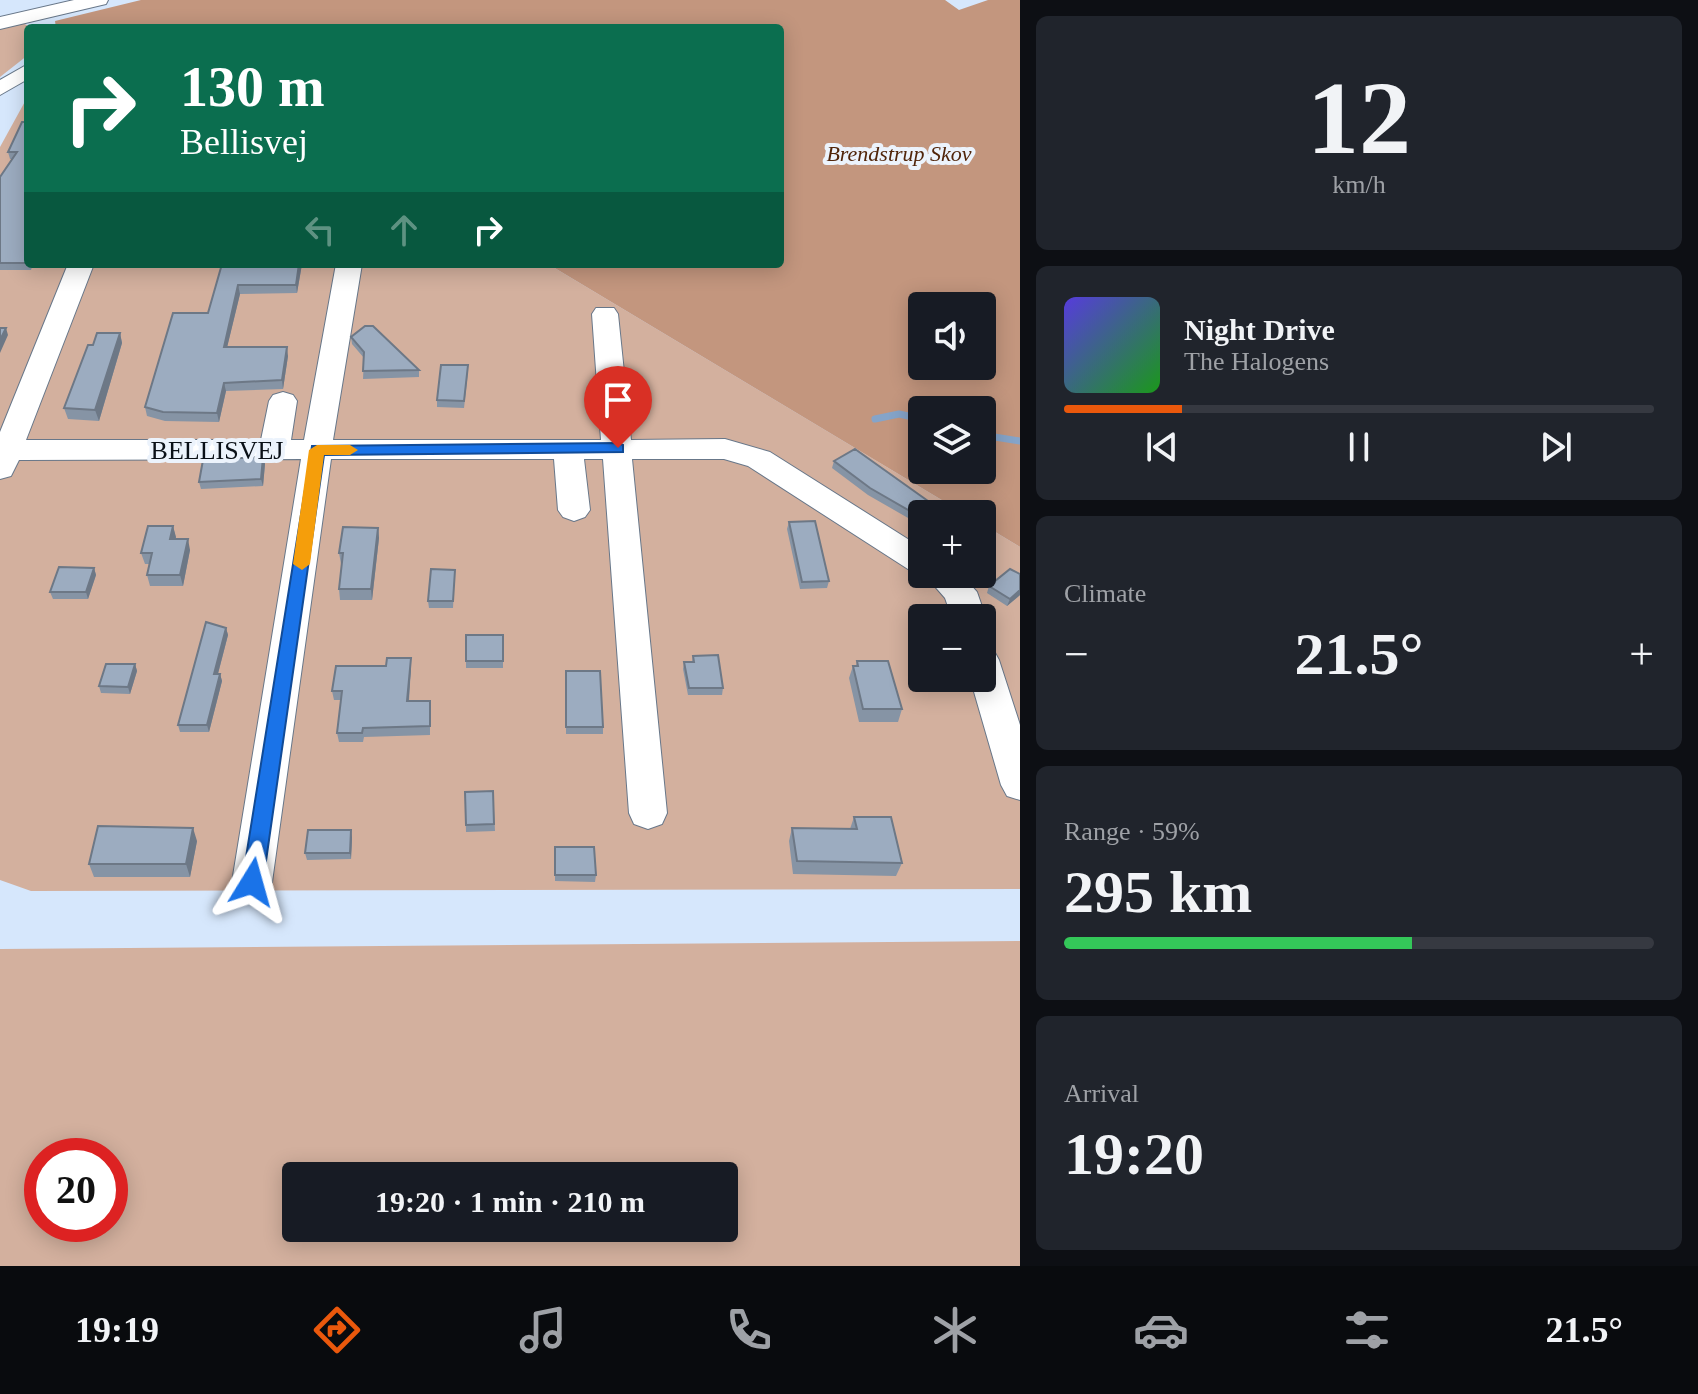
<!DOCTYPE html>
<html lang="en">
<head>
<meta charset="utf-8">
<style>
  body { margin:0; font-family:"Times New Roman",serif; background:#20242c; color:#f1f3f6; height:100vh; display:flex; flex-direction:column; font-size:30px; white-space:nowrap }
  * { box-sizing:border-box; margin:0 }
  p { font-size:26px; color:#9ea1a6 }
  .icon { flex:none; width:44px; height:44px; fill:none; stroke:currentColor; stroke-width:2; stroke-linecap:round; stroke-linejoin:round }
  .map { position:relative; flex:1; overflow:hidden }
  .sheet { display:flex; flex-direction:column; gap:16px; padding:16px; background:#0d0f14; width:678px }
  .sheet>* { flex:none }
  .banner { position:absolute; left:24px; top:24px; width:760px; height:244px; border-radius:8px; box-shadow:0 4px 20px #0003; background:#0b6e4f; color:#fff; overflow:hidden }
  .tools { position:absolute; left:908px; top:292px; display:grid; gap:16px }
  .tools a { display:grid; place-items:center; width:88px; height:88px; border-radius:8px; background:#171b24; box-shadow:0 4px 20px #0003; font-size:40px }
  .speed { position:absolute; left:24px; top:1138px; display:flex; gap:16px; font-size:40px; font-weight:700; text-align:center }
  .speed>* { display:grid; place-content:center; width:104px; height:104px; border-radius:50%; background:#171b24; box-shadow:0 4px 20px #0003; line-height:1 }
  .speed .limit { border:12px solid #d22; background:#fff; color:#111 }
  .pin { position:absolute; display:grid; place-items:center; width:68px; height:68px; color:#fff; margin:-82px -34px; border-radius:50% 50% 50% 0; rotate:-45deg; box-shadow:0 0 8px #0007 }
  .pin .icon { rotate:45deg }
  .me { position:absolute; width:88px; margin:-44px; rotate:8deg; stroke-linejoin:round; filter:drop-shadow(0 0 6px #0008) }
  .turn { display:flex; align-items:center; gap:28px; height:168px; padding:0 24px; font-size:36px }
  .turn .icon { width:104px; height:104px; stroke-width:2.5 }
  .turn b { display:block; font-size:56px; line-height:68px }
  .lanes { display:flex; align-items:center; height:76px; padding:0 24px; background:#0003; justify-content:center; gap:40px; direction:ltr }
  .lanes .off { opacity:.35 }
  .big { font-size:60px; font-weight:700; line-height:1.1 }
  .sheet .tile { flex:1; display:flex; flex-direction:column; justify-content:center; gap:12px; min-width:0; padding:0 28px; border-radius:12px; background:#20242c }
  .sheet .dial { align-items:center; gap:0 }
  .dial b { font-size:104px; line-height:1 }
  .song { display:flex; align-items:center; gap:24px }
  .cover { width:96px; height:96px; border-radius:12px; background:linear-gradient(135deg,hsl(250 70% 55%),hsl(120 70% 35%)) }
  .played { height:8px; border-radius:4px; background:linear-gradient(90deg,#ea580c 20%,#363941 20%) }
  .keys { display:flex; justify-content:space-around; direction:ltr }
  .heat { display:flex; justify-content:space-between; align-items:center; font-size:44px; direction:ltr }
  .charge { height:12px; border-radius:6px; background:linear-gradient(90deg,#34c759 59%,#363941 0) }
  .trip { position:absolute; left:282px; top:1162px; width:456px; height:80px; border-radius:8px; background:#171b24; box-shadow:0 4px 20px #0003; font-weight:700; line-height:80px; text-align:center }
  .tabs { display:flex; height:128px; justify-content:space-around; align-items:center; background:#090b0e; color:#9ea1a6 }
  .tabs .icon { width:56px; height:56px }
  .tabs .active { color:#ea580c }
  .tabs b { font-size:36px; color:#f1f3f6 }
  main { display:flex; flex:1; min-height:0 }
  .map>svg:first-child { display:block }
</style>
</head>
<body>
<main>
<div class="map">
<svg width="1020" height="1266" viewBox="0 0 1020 1266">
  <rect width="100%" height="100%" fill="#d6e7fc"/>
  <path fill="#d3b09e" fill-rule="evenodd" d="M 23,23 L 32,28 L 28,28 L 28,55 L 0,77 L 0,27 Z
    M 28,96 L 28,264 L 548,264 L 965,514 L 922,514 L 922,574 L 982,574 L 982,524 L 1020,547 L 1020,889 L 31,891 L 0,880 L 0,147 ZM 922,618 L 982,618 L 982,678 L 922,678 Z
    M 1020,941 L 1020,1266 L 0,1266 L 0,949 ZM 110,1156 L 110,1224 L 42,1224 L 42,1156 ZM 724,1176 L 724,1228 L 296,1228 L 296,1176 Z"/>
  <path fill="#c3967e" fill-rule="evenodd" d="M 141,0 L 945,0 L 959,10 L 988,0 L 1020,0 L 1020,547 L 982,524 L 982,514 L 965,514 L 548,264 L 780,264 L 780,28 L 56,28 L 55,21 ZM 922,306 L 982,306 L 982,366 L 922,366 ZM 922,410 L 982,410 L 982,470 L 922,470 Z"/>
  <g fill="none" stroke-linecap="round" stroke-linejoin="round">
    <path stroke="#85a4c9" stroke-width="7" d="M 875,419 L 899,414 L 922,419
      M 982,435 L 1020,441"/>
    <g stroke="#687789" stroke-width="2">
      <path id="minor" d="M 74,0 L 108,0 L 106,4 L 0,29 L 0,17 Z
        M 28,64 L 28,79 L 0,95 L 0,80 Z
        M 68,264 L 94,264 L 26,440 L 261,440 L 269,401 L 273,395 L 283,392 L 293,395 L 297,401 L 291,440 L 304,440 L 336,264 L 362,264 L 333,440 L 601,440 L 592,314 L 596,308 L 614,308 L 618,314 L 631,440 L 725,439 L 770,452 L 922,548 L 923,574 L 911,571 L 748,466 L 724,459 L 632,459 L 667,813 L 662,824 L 648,829 L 634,824 L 629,813 L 603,459 L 584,459 L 590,510 L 585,517 L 574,521 L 563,517 L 558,510 L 554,459 L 331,459 L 272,882 L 266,894 L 252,899 L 238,894 L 232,882 L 301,459 L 19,460 L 11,476 L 0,479 L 0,432 Z
        M 924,574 L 961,574 L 977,592 L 986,618 L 982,625 L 982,618 L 952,618 L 945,598 Z
        M 982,647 L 994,651 L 999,660 L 1020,725 L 1020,800 L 1007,796 L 1001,785 L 970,678 L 982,678 Z"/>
    </g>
    <use href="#minor" fill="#fff" fill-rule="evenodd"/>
  </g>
  <path fill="#8694a5" d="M 28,122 L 28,264 L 33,264 L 31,270 L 0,270 L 0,177 L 12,159 L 10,159 L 8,152 Z
    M 222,264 L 302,264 L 297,293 L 240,294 L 227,347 L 288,356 L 283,389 L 226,391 L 219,422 L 165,421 L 147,416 L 145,407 L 208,313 Z
    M 120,333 L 122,343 L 99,421 L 68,419 L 64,408 L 93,345 Z
    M 351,337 L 419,370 L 419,377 L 363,379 L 364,358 L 352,344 Z
    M 468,372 L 464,408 L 437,407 L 437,400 Z
    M 263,457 L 265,464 L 263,486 L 201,489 L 199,482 Z
    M 834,461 L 922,514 L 922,526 L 868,495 L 832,468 Z
    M 789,522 L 829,581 L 827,588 L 800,589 L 787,529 Z
    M 173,526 L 176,539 L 190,550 L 183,586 L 150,586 L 147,575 L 150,564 L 145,564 L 141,553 Z
    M 378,528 L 379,538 L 372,600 L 340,600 L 339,589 L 342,564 L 341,564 L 339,553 Z
    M 94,568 L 96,575 L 88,599 L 53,599 L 50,592 Z
    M 455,570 L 453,608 L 429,608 L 428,601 Z
    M 1020,574 L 1020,595 L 1007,606 L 987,593 L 989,586 Z
    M 226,628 L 228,635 L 218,674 L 220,674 L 222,681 L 209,732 L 180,732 L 178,725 Z
    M 466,635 L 503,635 L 503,668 L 466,668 Z
    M 693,656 L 723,688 L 722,695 L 688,695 L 683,669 L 684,662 L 692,662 Z
    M 411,658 L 411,667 L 409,701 L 430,701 L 430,735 L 364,737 L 363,742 L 339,742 L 337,733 L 341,700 L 334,700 L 332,691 L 386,666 Z
    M 857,661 L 902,709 L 898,722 L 859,722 L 849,678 L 853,666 L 856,666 Z
    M 135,664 L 137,671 L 130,694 L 101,693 L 99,686 Z
    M 566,671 L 603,727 L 603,734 L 566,734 Z
    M 493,791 L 495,831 L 466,832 L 465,792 Z
    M 854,817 L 902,863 L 896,876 L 793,874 L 789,841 L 792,828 L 850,829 Z
    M 352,837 L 351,859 L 307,860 L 305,853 Z
    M 197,841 L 190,877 L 94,877 L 89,864 Z
    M 555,847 L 596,875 L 595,882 L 555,881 Z"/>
  <path fill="#6d7886" d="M 299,264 L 302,264 L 297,293 L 296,285 Z
    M 238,285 L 240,294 L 225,356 L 224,347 Z
    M 6,328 L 8,335 L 0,353 L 0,340 Z
    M 120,333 L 122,343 L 99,421 L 95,410 Z
    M 287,347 L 288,356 L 283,389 L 282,380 Z
    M 224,383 L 226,391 L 219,422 L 217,413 Z
    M 263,457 L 265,464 L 263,486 L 261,479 Z
    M 173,526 L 176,537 L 173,551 L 170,539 Z
    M 378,528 L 379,538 L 372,600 L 371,589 Z
    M 188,539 L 190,550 L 183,586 L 180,575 Z
    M 94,568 L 96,575 L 88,599 L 86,592 Z
    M 1020,590 L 1020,595 L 1007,606 L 1010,599 Z
    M 226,628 L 228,635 L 216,681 L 214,674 Z
    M 411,658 L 411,667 L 408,710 L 407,701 Z
    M 135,664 L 137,671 L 130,694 L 128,687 Z
    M 220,674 L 222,681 L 209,732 L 207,725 Z
    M 193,828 L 197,841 L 190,877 L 186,864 Z
    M 351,830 L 352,837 L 351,859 L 350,853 Z"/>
  <path fill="#9cacc0" stroke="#6d7886" stroke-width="2" d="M 22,122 L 28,122 L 28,263 L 0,263 L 0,177 L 17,152 L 8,152 Z
    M 222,264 L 299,264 L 296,285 L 238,285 L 224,347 L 287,347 L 282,380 L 224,383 L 217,413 L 163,412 L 145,407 L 173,313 L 208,313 Z
    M 365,326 L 373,326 L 419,370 L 363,371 L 364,352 L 351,337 Z
    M 0,328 L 6,328 L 0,340 Z
    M 97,333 L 120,333 L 95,410 L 64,408 L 88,345 L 93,345 Z
    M 441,365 L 468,365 L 464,401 L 437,400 Z
    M 855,449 L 935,506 L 930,514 L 922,514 L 922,518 L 870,488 L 834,461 Z
    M 263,457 L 261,479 L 199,482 L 203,460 Z
    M 815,521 L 829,581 L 802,582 L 789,522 Z
    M 148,526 L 173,526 L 170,539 L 188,539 L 180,575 L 147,575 L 152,553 L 141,553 Z
    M 343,527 L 378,528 L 371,589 L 339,589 L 343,553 L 339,553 Z
    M 59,567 L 94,568 L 86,592 L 50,592 Z
    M 431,569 L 455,570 L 453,601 L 428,601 Z
    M 1010,569 L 1020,574 L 1020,590 L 1010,599 L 989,586 Z
    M 206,622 L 226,628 L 214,674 L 220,674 L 207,725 L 178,725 Z
    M 466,635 L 503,635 L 503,661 L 466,661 Z
    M 718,655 L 723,688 L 689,688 L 684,662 L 694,662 L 693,656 Z
    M 387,658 L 411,658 L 407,701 L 430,701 L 430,726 L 363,728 L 362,733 L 337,733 L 342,691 L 332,691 L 336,666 L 386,666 Z
    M 857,661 L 888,661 L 902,709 L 863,709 L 853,666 L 858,666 Z
    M 106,664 L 135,664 L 128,687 L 99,686 Z
    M 566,671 L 600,671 L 603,727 L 566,727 Z
    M 493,791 L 494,824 L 466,825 L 465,792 Z
    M 854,817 L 891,817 L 902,863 L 797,861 L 792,828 L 857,829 Z
    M 98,826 L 193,828 L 186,864 L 89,864 Z
    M 308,830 L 351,830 L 350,853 L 305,853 Z
    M 555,847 L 594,847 L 596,875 L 555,875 Z"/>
  <path fill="#1a73e8" stroke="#114b97" stroke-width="2" d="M 618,443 L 623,445 L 623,452 L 324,455 L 263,882 L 260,888 L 252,891 L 245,888 L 242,882 L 312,446 Z"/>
  <path fill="#f59e0b" d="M 317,445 L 350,445 L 358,450 L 350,455 L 324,455 L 310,564 L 302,570 L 293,564 L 309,450 Z"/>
  <g text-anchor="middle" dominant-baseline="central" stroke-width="8" stroke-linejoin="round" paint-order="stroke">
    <g font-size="22" font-style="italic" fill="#51250a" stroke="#ecf3fc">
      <text x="899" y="153">Brendstrup Skov</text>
    </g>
    <g font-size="26" fill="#0a1017" stroke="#ecf3fc">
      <text x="217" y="450">BELLISVEJ</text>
    </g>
  </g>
</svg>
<div class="tools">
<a><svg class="icon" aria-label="sound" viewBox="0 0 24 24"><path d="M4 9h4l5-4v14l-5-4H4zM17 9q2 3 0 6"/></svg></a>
<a><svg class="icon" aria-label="layers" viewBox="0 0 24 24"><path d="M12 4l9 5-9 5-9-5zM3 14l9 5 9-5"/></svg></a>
<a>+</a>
<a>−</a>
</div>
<div class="speed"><div class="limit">20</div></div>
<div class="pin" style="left:618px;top:448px;background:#d93025"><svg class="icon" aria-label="arrive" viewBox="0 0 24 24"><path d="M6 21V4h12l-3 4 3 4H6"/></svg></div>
<svg class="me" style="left:252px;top:882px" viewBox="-20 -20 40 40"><path d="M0-17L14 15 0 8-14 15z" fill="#1a73e8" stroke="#fff" stroke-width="4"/></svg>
<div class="trip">19:20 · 1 min · 210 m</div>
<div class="banner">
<div class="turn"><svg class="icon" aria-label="right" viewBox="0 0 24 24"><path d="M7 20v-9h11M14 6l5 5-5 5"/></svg><div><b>130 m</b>Bellisvej</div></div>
<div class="lanes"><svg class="icon off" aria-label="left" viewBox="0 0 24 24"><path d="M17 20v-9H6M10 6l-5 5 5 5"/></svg><svg class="icon off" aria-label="ahead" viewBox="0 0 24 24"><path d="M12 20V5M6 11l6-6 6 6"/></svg><svg class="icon" aria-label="right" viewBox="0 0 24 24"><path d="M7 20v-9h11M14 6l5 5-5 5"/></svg></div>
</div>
</div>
<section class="sheet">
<div class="tile dial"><b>12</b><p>km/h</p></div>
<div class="tile">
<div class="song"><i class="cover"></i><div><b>Night Drive</b><p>The Halogens</p></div></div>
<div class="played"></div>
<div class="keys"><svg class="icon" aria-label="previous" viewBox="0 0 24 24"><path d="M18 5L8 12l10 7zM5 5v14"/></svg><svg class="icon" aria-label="pause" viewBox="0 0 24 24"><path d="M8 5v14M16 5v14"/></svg><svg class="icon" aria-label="next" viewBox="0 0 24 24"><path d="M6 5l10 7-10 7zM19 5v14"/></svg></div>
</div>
<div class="tile"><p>Climate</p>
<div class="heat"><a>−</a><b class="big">21.5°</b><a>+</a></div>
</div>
<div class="tile"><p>Range · 59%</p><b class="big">295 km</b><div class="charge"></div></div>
<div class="tile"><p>Arrival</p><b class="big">19:20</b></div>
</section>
</main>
<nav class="tabs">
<b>19:19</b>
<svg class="icon active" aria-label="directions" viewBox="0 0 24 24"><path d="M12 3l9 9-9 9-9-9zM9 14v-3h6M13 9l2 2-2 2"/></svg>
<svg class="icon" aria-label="music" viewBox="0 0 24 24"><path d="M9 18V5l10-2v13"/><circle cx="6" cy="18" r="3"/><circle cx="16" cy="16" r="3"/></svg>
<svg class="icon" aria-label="phone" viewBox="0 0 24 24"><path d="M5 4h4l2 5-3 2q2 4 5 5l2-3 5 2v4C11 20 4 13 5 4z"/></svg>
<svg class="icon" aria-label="climate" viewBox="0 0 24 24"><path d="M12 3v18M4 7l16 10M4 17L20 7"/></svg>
<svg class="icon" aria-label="car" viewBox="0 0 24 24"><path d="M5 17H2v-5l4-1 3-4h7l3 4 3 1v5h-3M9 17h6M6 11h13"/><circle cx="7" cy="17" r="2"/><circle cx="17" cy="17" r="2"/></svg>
<svg class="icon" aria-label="filters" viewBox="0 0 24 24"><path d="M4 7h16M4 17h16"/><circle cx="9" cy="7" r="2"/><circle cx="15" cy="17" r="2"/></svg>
<b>21.5°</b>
</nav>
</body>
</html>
